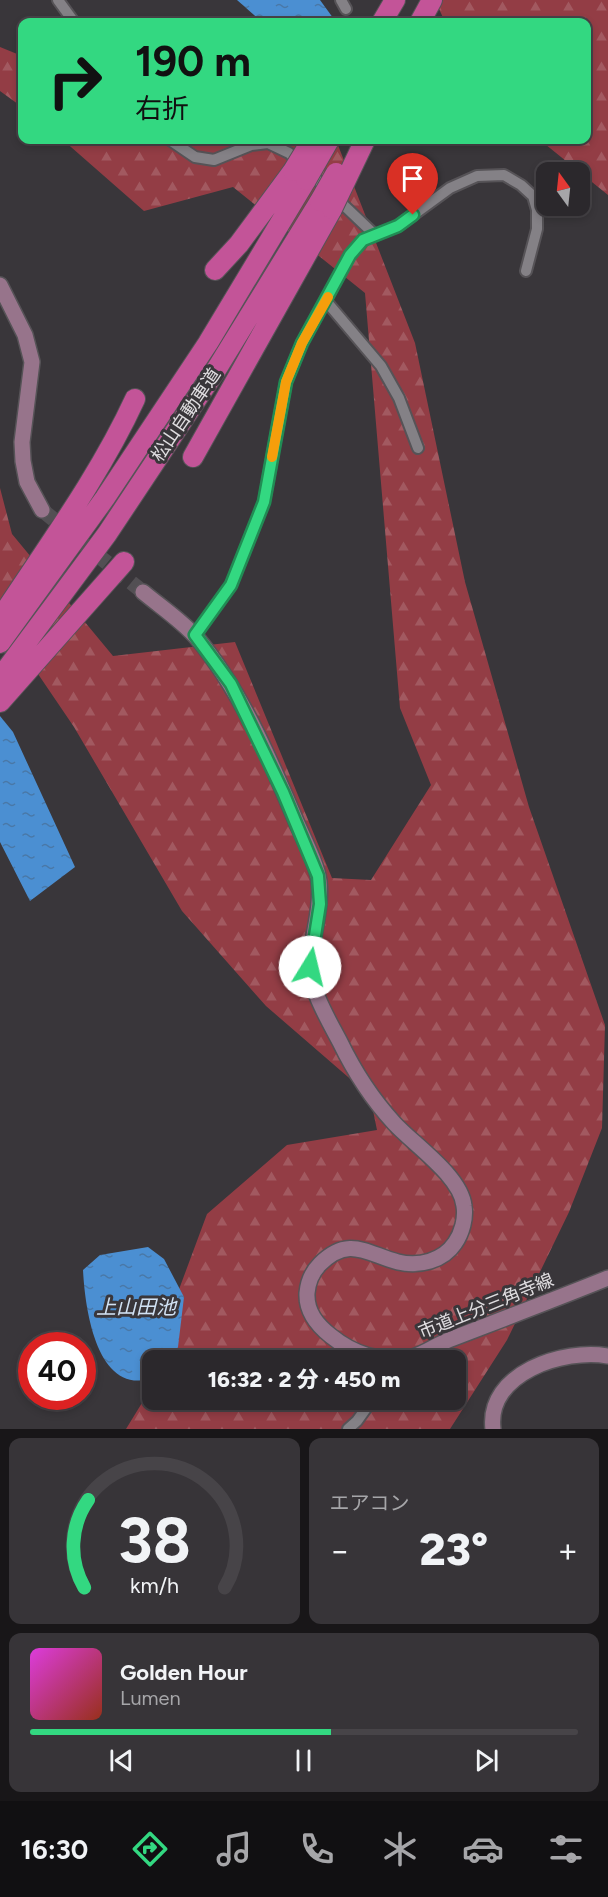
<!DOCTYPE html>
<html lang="ja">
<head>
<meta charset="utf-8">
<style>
  body { margin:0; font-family:Figtree,"Noto Sans JP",sans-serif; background:#373438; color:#f1f3f6; height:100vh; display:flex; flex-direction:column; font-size:22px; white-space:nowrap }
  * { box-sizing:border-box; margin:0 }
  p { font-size:20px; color:#a6a6a9 }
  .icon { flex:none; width:33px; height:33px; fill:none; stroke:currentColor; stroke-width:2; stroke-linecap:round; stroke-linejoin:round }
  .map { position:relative; height:1429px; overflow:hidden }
  .drawer { display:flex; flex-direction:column; gap:9px; padding:9px; background:#181618; flex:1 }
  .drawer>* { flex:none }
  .banner { position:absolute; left:18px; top:18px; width:573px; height:126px; border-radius:12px; box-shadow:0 3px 9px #0003,0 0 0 2px #474448; background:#33d881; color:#111; overflow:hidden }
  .needle { width:39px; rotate:345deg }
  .fabs { position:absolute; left:536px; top:162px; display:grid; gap:12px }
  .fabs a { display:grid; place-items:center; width:54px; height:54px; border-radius:12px; background:#2b282c; box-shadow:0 3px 9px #0003,0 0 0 2px #474448; font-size:30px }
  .speed { position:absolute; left:18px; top:1332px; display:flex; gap:12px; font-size:30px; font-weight:700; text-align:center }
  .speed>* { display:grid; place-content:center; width:78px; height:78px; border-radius:50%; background:#2b282c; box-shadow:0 3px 9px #0003,0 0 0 2px #474448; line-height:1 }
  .speed .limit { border:9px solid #d22; background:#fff; color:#111 }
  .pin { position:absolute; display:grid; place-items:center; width:51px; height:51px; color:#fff; margin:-62px -26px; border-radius:50% 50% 50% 0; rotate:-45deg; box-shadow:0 0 6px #0007 }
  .pin .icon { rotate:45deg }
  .me { position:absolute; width:66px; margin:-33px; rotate:9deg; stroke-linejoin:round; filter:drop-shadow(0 0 4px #0008) }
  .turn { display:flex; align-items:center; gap:21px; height:126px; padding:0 18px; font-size:27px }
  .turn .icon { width:78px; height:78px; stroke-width:2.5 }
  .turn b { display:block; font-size:42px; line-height:51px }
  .big { font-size:45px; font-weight:800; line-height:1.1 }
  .drawer .card { flex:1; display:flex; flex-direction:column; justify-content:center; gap:9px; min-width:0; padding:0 21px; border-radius:12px; background:#373438 }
  .drawer .dial { align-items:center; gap:0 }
  .dial svg { height:156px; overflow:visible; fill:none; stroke:#474448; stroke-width:7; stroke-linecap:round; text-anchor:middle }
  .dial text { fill:#f1f3f6; stroke:none }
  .song { display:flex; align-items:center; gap:18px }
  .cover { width:72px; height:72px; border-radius:9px; background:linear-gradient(135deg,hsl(300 70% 55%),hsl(10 70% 35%)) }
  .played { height:6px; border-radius:3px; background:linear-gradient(90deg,#33d881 55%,#474448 55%) }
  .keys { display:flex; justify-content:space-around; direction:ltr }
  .heat { display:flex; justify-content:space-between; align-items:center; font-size:33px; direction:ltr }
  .drawer .tiles { flex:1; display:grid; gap:9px; grid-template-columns:1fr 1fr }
  .card:last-child { grid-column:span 2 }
  .trip { position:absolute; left:142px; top:1350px; width:324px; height:60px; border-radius:12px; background:#2b282c; box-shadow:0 3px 9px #0003,0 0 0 2px #474448; font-weight:800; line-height:60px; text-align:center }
  .tab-bar { display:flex; height:96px; justify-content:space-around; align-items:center; background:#111012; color:#a6a6a9 }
  .tab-bar .icon { width:42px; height:42px }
  .tab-bar .active { color:#33d881 }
  .tab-bar b { font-size:27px; color:#f1f3f6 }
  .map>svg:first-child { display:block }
</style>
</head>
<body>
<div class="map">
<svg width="608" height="1429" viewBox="0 0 608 1429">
  <defs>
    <pattern id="forest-firs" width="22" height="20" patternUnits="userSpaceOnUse" patternTransform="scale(1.5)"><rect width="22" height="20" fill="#933d45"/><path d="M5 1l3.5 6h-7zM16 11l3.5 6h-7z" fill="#a25960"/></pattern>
    <pattern id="water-ripples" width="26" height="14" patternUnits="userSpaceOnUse" patternTransform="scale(1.5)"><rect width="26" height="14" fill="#4b8fd2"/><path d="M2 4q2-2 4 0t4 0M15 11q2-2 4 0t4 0" fill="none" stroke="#4978a7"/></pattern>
  </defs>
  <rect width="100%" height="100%" fill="#39363a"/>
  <path fill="url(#forest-firs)" d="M 435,0 L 608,0 L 608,195 L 540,140 L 586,140 L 586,22 L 445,22 Z
    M 0,47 L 22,56 L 22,107 L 0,91 Z
    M 63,140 L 336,140 L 415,343 L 465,582 L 529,807 L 605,1025 L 602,1128 L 569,1212 L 507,1340 L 450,1429 L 126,1429 L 153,1385 L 153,1400 L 456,1400 L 456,1360 L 159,1360 L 168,1319 L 207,1214 L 287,1145 L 377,1130 L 370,1096 L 266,1006 L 182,911 L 74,727 L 0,618 L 0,488 L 12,534 L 113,656 L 235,642 L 332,878 L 371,880 L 431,785 L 400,708 L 365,293 L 233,187 L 144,211 Z"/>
  <path fill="url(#water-ripples)" d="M 237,0 L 320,0 L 336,22 L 262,22 Z
    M 0,716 L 13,732 L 75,867 L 30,901 L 0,842 Z
    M 148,1247 L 164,1259 L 184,1297 L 178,1347 L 171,1360 L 153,1360 L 153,1378 C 96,1397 85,1307 83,1270 L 100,1255 Z"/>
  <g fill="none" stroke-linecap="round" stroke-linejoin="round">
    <path stroke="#524f53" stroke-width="15" stroke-dasharray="15 8" stroke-linecap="butt" d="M 42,510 L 143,592"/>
    <g stroke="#565357" stroke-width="14">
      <path id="street" d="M 58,0 L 74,22
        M 341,0 L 346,9
        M 170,140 L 195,157 L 214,160 L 251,145 L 268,143 L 289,153 L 375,235
        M 326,301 L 381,366 L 399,398 L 418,448
        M 195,635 L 231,585 L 264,502 L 286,382 L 302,343 L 350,255 L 363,240 L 398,226 L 450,188 L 477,176 L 504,175 L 521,185 L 533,196 L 537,210 L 537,229 L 526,271
        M 348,1429 L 357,1421 L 372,1400"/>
    </g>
    <g stroke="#565357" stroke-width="18">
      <path id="secondary" d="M 0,285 L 25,335 L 32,362 L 22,442 L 23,461 L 27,482 L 42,510
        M 143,592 C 161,607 182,621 197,638 C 239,688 268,755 293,814 C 300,832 317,863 319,881 C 322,909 312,936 310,964 C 309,988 329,1021 340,1042 C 354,1071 372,1099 394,1123 C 413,1144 461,1176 464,1206 C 466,1218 462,1233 455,1243 C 443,1261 419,1267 398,1262 C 367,1254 349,1235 320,1264 C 313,1271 308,1282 307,1293 C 306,1312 317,1325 331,1336 C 353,1354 381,1363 409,1358 C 424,1355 437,1344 451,1339 C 503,1319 556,1299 608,1278
        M 493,1429 C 486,1373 564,1348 608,1356"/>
    </g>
    <g stroke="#565357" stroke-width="22">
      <path id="highway" d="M 382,22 L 395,0
        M 420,22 L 432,0
        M 215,270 L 239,244 L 293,171
        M 193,457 L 332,209
        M 0,619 C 47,547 99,477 135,399
        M 0,643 L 105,498 L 208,343 L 306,180
        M 0,678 L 107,534 L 216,370 L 320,201
        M 0,702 L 124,562"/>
    </g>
    <use href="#street" stroke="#848186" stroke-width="10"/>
    <use href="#secondary" stroke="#97748b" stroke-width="15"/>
    <use href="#highway" stroke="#c35498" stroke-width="20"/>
    <g stroke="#565357" stroke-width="22" stroke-linecap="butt">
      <path id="highway-bridge" d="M 293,171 L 312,140
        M 306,180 L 329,140
        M 320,201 L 336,173
        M 332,209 L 365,140"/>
    </g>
    <use href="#highway-bridge" stroke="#c35498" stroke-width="20"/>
  </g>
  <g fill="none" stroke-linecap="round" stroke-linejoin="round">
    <g stroke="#218c54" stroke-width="15">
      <path id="route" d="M 310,967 L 320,904 L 318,876 L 283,792 L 231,684 L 195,635 L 231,585 L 264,502 L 286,382 L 302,343 L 350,255 L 363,240 L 398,226 L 413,215"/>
    </g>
    <use href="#route" stroke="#33d881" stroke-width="10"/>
    <path stroke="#f59e0b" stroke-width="10" d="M 272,457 L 286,382 L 302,343 L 328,297"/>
  </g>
  <g text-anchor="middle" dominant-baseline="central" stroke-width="6" stroke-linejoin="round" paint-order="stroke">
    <g font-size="18" fill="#e0dee1" stroke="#39363a">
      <text transform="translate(186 415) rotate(-56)">松山自動車道</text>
      <text transform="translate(486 1306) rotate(-22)">市道上分三角寺線</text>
    </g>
    <g font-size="20" font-style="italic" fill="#d1e2f4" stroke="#39363a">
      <text x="136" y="1307">上山田池</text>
    </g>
  </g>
</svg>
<div class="fabs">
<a><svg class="needle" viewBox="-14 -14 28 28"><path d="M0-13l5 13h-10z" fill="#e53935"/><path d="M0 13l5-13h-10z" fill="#a6a6a9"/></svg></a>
</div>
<div class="speed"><div class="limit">40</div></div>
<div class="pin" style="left:413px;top:215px;background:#d93025"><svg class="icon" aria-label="arrive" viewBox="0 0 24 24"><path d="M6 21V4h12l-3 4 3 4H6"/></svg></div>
<svg class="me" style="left:310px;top:967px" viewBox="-20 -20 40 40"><circle r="19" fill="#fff"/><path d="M0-13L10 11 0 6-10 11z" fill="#33d881"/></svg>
<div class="trip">16:32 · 2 分 · 450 m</div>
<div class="banner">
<div class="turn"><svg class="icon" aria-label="right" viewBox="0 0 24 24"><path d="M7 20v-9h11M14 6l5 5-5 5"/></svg><div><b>190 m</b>右折</div></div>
</div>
</div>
<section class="drawer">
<div class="tiles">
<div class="card dial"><svg viewBox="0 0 100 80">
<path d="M14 69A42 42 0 1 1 86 69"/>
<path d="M14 69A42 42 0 0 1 16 24" stroke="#33d881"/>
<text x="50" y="56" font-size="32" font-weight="700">38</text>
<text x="50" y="72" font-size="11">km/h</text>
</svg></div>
<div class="card"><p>エアコン</p>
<div class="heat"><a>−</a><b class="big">23°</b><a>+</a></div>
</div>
<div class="card">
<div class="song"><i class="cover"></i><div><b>Golden Hour</b><p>Lumen</p></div></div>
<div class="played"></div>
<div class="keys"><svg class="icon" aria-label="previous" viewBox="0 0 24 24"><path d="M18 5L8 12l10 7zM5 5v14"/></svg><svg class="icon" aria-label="pause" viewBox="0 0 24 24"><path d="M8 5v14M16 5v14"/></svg><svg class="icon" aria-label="next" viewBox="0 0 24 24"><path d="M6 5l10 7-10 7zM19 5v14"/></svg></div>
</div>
</div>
</section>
<nav class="tab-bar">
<b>16:30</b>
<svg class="icon active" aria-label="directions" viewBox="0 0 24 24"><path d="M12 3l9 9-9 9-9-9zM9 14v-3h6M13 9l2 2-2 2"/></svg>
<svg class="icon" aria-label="music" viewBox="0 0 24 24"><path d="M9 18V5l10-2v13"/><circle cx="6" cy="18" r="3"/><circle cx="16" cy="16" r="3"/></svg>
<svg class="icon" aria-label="phone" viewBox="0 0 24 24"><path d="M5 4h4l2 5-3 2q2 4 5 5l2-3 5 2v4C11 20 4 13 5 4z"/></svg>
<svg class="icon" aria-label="climate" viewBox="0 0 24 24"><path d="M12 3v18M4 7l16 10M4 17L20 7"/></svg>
<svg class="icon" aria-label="car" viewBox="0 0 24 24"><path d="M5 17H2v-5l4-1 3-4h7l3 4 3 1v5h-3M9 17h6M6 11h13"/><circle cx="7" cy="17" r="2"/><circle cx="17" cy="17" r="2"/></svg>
<svg class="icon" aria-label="filters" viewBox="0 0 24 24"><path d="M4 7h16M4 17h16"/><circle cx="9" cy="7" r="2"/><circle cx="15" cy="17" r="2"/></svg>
</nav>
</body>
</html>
